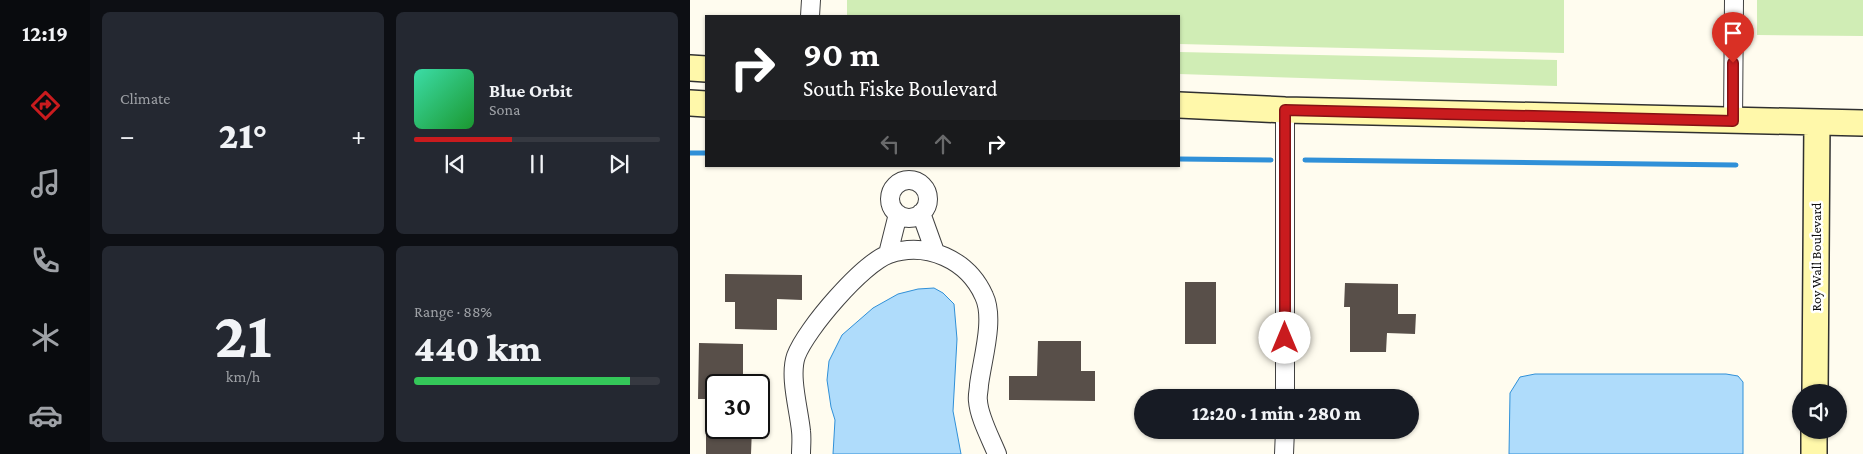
<!DOCTYPE html>
<html lang="en">
<head>
<meta charset="utf-8">
<style>
  body { margin:0; font-family:"Crimson Pro",serif; background:#242831; color:#f1f3f6; height:100vh; display:flex; flex-direction:column; font-size:19px; white-space:nowrap }
  * { box-sizing:border-box; margin:0 }
  p { font-size:16px; color:#9ea1a6 }
  .icon { flex:none; width:28px; height:28px; fill:none; stroke:currentColor; stroke-width:2; stroke-linecap:round; stroke-linejoin:round }
  .map { position:relative; flex:1; overflow:hidden }
  .details { display:flex; flex-direction:column; gap:12px; padding:12px; background:#0d0f14; width:600px }
  .details>* { flex:none }
  .guide { position:absolute; left:15px; top:15px; width:475px; height:152px; border-radius:0px; box-shadow:0 1px 4px #0004; background:#202124; color:#fff; overflow:hidden }
  .controls { position:absolute; left:1102px; top:384px; display:grid; gap:10px }
  .controls a { display:grid; place-items:center; width:55px; height:55px; border-radius:50%; background:#171b24; box-shadow:0 1px 4px #0004; font-size:25px }
  .speed { position:absolute; left:15px; top:374px; display:flex; gap:10px; font-size:25px; font-weight:700; text-align:center }
  .speed>* { display:grid; place-content:center; width:65px; height:65px; border-radius:50%; background:#171b24; box-shadow:0 1px 4px #0004; line-height:1 }
  .speed .limit { border:2px solid #111; border-radius:8px; background:#fff; color:#111 }
  .pin { position:absolute; display:grid; place-items:center; width:42px; height:42px; color:#fff; margin:-51px -21px; border-radius:50% 50% 50% 0; rotate:-45deg; box-shadow:0 0 5px #0007 }
  .pin .icon { rotate:45deg }
  .me { position:absolute; width:55px; margin:-28px; rotate:0deg; stroke-linejoin:round; filter:drop-shadow(0 0 4px #0008) }
  .turn { display:flex; align-items:center; gap:18px; height:105px; padding:0 15px; font-size:22px }
  .turn .icon { width:65px; height:65px; stroke-width:2.5 }
  .turn b { display:block; font-size:35px; line-height:42px }
  .lanes { display:flex; align-items:center; height:48px; padding:0 15px; background:#0003; justify-content:center; gap:25px; direction:ltr }
  .lanes .off { opacity:.35 }
  .big { font-size:38px; font-weight:800; line-height:1.1 }
  .details .card { flex:1; display:flex; flex-direction:column; justify-content:center; gap:8px; min-width:0; padding:0 18px; border-radius:8px; background:#242831 }
  .details .dial { align-items:center; gap:0 }
  .dial b { font-size:65px; line-height:1 }
  .song { display:flex; align-items:center; gap:15px }
  .cover { width:60px; height:60px; border-radius:8px; background:linear-gradient(135deg,hsl(160 70% 55%),hsl(130 70% 35%)) }
  .played { height:5px; border-radius:2px; background:linear-gradient(90deg,#c91b1e 40%,#363941 40%) }
  .keys { display:flex; justify-content:space-around; direction:ltr }
  .heat { display:flex; justify-content:space-between; align-items:center; font-size:28px; direction:ltr }
  .charge { height:8px; border-radius:4px; background:linear-gradient(90deg,#34c759 88%,#363941 0) }
  .details .tiles { flex:1; display:grid; gap:12px; grid-template-columns:repeat(2,1fr) }
  .trip { position:absolute; left:444px; top:389px; width:285px; height:50px; border-radius:25px; background:#171b24; box-shadow:0 1px 4px #0004; font-weight:800; line-height:50px; text-align:center }
  main { display:flex; flex:1; min-height:0 }
  .menu { display:flex; flex-direction:column; width:90px; justify-content:space-around; align-items:center; background:#090b0e; color:#9ea1a6 }
  .menu .icon { width:35px; height:35px }
  .menu .active { color:#c91b1e }
  .menu b { font-size:22px; color:#f1f3f6 }
  .map>svg:first-child { display:block }
</style>
</head>
<body>
<main>
<nav class="menu">
<b>12:19</b>
<svg class="icon active" aria-label="directions" viewBox="0 0 24 24"><path d="M12 3l9 9-9 9-9-9zM9 14v-3h6M13 9l2 2-2 2"/></svg>
<svg class="icon" aria-label="music" viewBox="0 0 24 24"><path d="M9 18V5l10-2v13"/><circle cx="6" cy="18" r="3"/><circle cx="16" cy="16" r="3"/></svg>
<svg class="icon" aria-label="phone" viewBox="0 0 24 24"><path d="M5 4h4l2 5-3 2q2 4 5 5l2-3 5 2v4C11 20 4 13 5 4z"/></svg>
<svg class="icon" aria-label="climate" viewBox="0 0 24 24"><path d="M12 3v18M4 7l16 10M4 17L20 7"/></svg>
<svg class="icon" aria-label="car" viewBox="0 0 24 24"><path d="M5 17H2v-5l4-1 3-4h7l3 4 3 1v5h-3M9 17h6M6 11h13"/><circle cx="7" cy="17" r="2"/><circle cx="17" cy="17" r="2"/></svg>
</nav>
<section class="details">
<div class="tiles">
<div class="card"><p>Climate</p>
<div class="heat"><a>−</a><b class="big">21°</b><a>+</a></div>
</div>
<div class="card">
<div class="song"><i class="cover"></i><div><b>Blue Orbit</b><p>Sona</p></div></div>
<div class="played"></div>
<div class="keys"><svg class="icon" aria-label="previous" viewBox="0 0 24 24"><path d="M18 5L8 12l10 7zM5 5v14"/></svg><svg class="icon" aria-label="pause" viewBox="0 0 24 24"><path d="M8 5v14M16 5v14"/></svg><svg class="icon" aria-label="next" viewBox="0 0 24 24"><path d="M6 5l10 7-10 7zM19 5v14"/></svg></div>
</div>
<div class="card dial"><b>21</b><p>km/h</p></div>
<div class="card"><p>Range · 88%</p><b class="big">440 km</b><div class="charge"></div></div>
</div>
</section>
<div class="map">
<svg width="1173" height="454" viewBox="0 0 1173 454">
  <rect width="100%" height="100%" fill="#fffcef"/>
  <path fill="#d0edb5" d="M 157,0 L 874,0 L 874,53 L 489,44 L 489,16 L 157,16 Z
    M 1067,0 L 1173,0 L 1173,36 L 1067,35 Z
    M 489,52 L 867,60 L 867,86 L 489,74 Z"/>
  <path fill="#afdcfb" stroke="#3090d8" d="M 244,288 L 253,293 L 264,304 L 267,339 L 263,411 L 271,454 L 143,454 L 145,420 L 141,407 L 137,380 L 139,361 L 152,335 L 183,308 L 208,294 L 228,289 Z
    M 845,374 L 1036,374 L 1048,376 L 1053,382 L 1053,454 L 819,454 L 820,393 L 830,377 Z"/>
  <g fill="none" stroke-linecap="round" stroke-linejoin="round">
    <path stroke="#3090d8" stroke-width="5" d="M 0,153 L 16,153
      M 489,159 L 581,160
      M 615,160 L 1046,165"/>
  </g>
  <path fill="#584f49" d="M 35,274 L 112,275 L 112,300 L 87,299 L 87,330 L 45,329 L 45,302 L 35,302 Z
    M 495,282 L 526,282 L 526,344 L 495,344 Z
    M 655,283 L 708,284 L 708,314 L 726,314 L 725,334 L 697,333 L 696,352 L 660,352 L 660,307 L 654,307 Z
    M 348,341 L 391,341 L 391,371 L 405,371 L 405,401 L 319,400 L 319,376 L 347,376 Z
    M 9,343 L 53,344 L 53,385 L 26,385 L 26,399 L 8,399 Z
    M 16,428 L 62,428 L 61,454 L 16,454 Z"/>
  <g fill="none" stroke-linecap="round" stroke-linejoin="round">
    <g stroke="#414141" stroke-width="20">
      <path id="street" d="M 120,16 L 121,0
        M 1043,121 L 1044,0
        M200 199a19 19 0 1 1 38 0a19 19 0 1 1-38 0Z
        M 231,213 L 245,252
        M 198,254 L 208,214
        M 595,398 L 595,110
        M 111,454 C 111,447 112,439 111,431 C 109,410 99,376 106,356 C 116,329 173,263 199,254 C 237,241 278,260 294,296 C 305,319 292,360 289,385 C 289,390 287,396 288,401 C 289,417 301,439 307,454
        M 594,454 L 595,430"/>
    </g>
    <g stroke="#303030" stroke-width="28">
      <path id="secondary" d="M 0,68 L 16,69
        M 0,103 L 16,104
        M 489,105 L 595,110 L 1173,123
        M 1125,392 L 1127,122
        M 1124,454 L 1124,430"/>
    </g>
    <use href="#street" stroke="#fff" stroke-width="18"/>
    <use href="#secondary" stroke="#fff8aa" stroke-width="25"/>
  </g>
  <g fill="none" stroke-linecap="round" stroke-linejoin="round">
    <g stroke="#831214" stroke-width="12">
      <path id="route" d="M 595,338 L 595,110 L 1043,121 L 1043,63"/>
    </g>
    <use href="#route" stroke="#c91b1e" stroke-width="9"/>
  </g>
  <g text-anchor="middle" dominant-baseline="central" stroke-width="5" stroke-linejoin="round" paint-order="stroke">
    <g font-size="14" fill="#0e0e0e" stroke="#fff">
      <text transform="translate(1126 257) rotate(-90)">Roy Wall Boulevard</text>
    </g>
  </g>
</svg>
<div class="controls">
<a><svg class="icon" aria-label="sound" viewBox="0 0 24 24"><path d="M4 9h4l5-4v14l-5-4H4zM17 9q2 3 0 6"/></svg></a>
</div>
<div class="speed"><div class="limit">30</div></div>
<div class="pin" style="left:1043px;top:63px;background:#d93025"><svg class="icon" aria-label="arrive" viewBox="0 0 24 24"><path d="M6 21V4h12l-3 4 3 4H6"/></svg></div>
<svg class="me" style="left:595px;top:338px" viewBox="-20 -20 40 40"><circle r="19" fill="#fff"/><path d="M0-13L10 11 0 6-10 11z" fill="#c91b1e"/></svg>
<div class="trip">12:20 · 1 min · 280 m</div>
<div class="guide">
<div class="turn"><svg class="icon" aria-label="right" viewBox="0 0 24 24"><path d="M7 20v-9h11M14 6l5 5-5 5"/></svg><div><b>90 m</b>South Fiske Boulevard</div></div>
<div class="lanes"><svg class="icon off" aria-label="left" viewBox="0 0 24 24"><path d="M17 20v-9H6M10 6l-5 5 5 5"/></svg><svg class="icon off" aria-label="ahead" viewBox="0 0 24 24"><path d="M12 20V5M6 11l6-6 6 6"/></svg><svg class="icon" aria-label="right" viewBox="0 0 24 24"><path d="M7 20v-9h11M14 6l5 5-5 5"/></svg></div>
</div>
</div>
</main>
</body>
</html>
